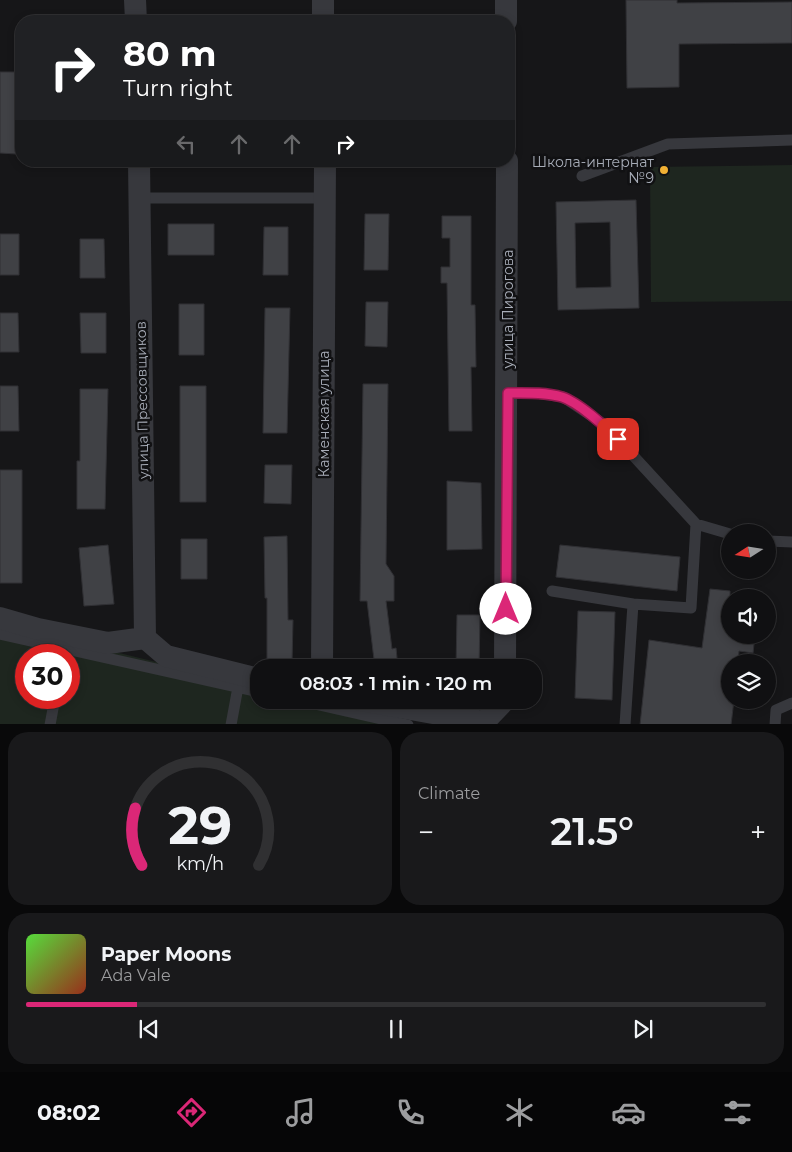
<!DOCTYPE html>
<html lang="en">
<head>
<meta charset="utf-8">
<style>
  body { margin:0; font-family:Montserrat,sans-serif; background:#19191b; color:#f1f3f6; height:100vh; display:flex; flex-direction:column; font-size:19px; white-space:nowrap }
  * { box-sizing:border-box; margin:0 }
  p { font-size:16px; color:#9c9d9f }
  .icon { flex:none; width:28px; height:28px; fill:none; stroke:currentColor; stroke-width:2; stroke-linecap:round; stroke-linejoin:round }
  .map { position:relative; height:724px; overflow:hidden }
  .sheet { display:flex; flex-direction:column; gap:8px; padding:8px; background:#09090a; flex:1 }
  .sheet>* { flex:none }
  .hud { position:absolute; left:15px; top:15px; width:500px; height:152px; border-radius:20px; box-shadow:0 2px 8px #0003,0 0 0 1px #303032; background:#202124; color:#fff; overflow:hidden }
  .needle { width:32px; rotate:258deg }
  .buttons { position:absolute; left:721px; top:524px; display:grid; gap:10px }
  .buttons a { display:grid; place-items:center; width:55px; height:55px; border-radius:50%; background:#101012; box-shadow:0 2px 8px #0003,0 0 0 1px #303032; font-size:25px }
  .speed { position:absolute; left:15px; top:644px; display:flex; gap:10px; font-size:25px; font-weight:700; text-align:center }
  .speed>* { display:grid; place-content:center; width:65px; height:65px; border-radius:50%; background:#101012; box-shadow:0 2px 8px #0003,0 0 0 1px #303032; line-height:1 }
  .speed .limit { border:8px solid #d22; background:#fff; color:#111 }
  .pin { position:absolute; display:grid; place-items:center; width:42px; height:42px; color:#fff; margin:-21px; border-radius:10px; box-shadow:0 2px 8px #0006 }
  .me { position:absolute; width:55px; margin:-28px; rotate:0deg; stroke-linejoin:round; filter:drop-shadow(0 0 4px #0008) }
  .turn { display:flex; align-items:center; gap:18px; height:105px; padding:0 25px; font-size:22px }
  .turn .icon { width:65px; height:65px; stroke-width:2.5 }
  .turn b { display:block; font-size:35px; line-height:42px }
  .lanes { display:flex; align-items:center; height:48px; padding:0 25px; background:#0003; justify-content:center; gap:25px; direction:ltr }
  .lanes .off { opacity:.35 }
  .big { font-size:38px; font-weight:600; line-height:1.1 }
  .sheet .tile { flex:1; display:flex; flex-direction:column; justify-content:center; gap:8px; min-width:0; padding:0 18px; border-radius:20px; background:#19191b }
  .sheet .dial { align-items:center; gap:0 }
  .dial svg { height:130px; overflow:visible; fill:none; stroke:#303032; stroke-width:7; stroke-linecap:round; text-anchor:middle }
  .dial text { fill:#f1f3f6; stroke:none }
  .song { display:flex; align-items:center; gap:15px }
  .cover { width:60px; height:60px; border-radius:8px; background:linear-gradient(135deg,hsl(110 70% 55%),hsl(10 70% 35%)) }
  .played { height:5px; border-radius:2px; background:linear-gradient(90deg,#db2777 15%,#303032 15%) }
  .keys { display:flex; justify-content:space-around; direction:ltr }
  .heat { display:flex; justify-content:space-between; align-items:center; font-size:28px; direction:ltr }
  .sheet .tiles { flex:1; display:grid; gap:8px; grid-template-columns:1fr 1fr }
  .tile:last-child { grid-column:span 2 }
  .trip { position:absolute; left:250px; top:659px; width:292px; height:50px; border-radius:20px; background:#101012; box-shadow:0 2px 8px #0003,0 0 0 1px #303032; font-weight:600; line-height:50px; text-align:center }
  .menu { display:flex; height:80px; justify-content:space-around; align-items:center; background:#060607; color:#9c9d9f }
  .menu .icon { width:35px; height:35px }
  .menu .on { color:#db2777 }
  .menu b { font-size:22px; color:#f1f3f6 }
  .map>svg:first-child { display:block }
</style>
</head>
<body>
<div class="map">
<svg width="792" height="725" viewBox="0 0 792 725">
  <rect width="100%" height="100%" fill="#161618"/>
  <path fill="#1e261f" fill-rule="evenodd" d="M 792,165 L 792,301 L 651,302 L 650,167 Z
    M 0,624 L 259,687 L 259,700 L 311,700 L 411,724 L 0,724 ZM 26,655 L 69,655 L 69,698 L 26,698 Z"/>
  <path fill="#404145" stroke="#303034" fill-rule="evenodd" d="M 626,0 L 677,0 L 677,3 L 792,2 L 792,43 L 679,44 L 679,87 L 627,88 Z
    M 0,72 L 21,72 L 21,93 L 17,93 L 16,154 L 0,153 Z
    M 636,200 L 639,308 L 558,310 L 556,202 ZM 610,222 L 611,287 L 576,288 L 575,223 Z
    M 365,214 L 389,214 L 388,270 L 364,270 Z
    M 442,216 L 471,216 L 471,305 L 475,305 L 476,367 L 471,367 L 472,431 L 449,431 L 447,283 L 441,283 L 441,267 L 450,267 L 450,238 L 442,238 Z
    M 168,224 L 214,224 L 214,255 L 168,255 Z
    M 264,227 L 288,227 L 288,275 L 263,275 Z
    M 0,234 L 19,234 L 19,275 L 0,275 Z
    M 80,239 L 104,239 L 105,278 L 80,278 Z
    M 366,302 L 388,302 L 387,347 L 365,346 Z
    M 179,304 L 204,304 L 204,355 L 179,355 Z
    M 265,308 L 290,308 L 287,433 L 263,433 Z
    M 0,313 L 18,313 L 19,352 L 0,352 Z
    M 80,313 L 106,313 L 106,353 L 81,353 Z
    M 363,384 L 388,384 L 386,564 L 394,576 L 394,601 L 386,601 L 392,649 L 396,648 L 398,668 L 375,668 L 367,601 L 360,601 Z
    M 0,386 L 18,386 L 19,431 L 0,431 Z
    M 180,386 L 206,386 L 206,502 L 180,502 Z
    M 80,389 L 108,389 L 105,509 L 77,509 L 77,461 L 80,461 Z
    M 265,465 L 292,465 L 291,504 L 264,503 Z
    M 0,470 L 22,470 L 22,583 L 0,583 Z
    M 447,481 L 481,483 L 482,549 L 447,550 Z
    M 287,536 L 288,620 L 293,620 L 292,663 L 267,662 L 267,598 L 265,598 L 264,537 Z
    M 181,539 L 207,539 L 207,579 L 181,579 Z
    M 108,545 L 114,604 L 84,606 L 79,548 Z
    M 560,545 L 680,557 L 677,591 L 556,577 Z
    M 710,589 L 730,591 L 730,635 L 755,635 L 753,653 L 739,651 L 738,662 L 730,662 L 730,700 L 734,700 L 731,725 L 640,725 L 649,640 L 702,648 Z
    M 578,611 L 615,612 L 612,700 L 575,698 Z
    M 457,615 L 480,615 L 479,668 L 456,668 Z"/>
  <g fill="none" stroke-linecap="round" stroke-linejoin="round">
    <path stroke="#37383d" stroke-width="11" d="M 582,176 L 668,144 L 792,140
      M 140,198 L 326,198
      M 508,393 L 536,393 L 563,397 L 605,425 L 696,524 L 730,534
      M 768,541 L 792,542
      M 552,591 L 633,604
      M 0,634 L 259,692
      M 297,700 L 408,725
      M 50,725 L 55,698
      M 231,725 L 238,687
      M 625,725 L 633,604 L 691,608 L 696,524
      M 775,725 L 776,710 L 792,703"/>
    <path stroke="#37383d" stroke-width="22" d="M 135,0 L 136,21
      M 323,0 L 323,21
      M 506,0 L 506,21
      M 139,161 L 145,638
      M 0,618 L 38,629 L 108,643 L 145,638 L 166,656 L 259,679
      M 322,668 L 325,161
      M 505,668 L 507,161
      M 360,700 L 484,722 L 505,700"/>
  </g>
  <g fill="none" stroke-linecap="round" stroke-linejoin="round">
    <g stroke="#8e194d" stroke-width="12">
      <path id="route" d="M 506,609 L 508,393 C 525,393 545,392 562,397 C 578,402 606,427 618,439"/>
    </g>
    <use href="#route" stroke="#db2777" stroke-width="9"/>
  </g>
  <circle fill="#f2b134" stroke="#111113" stroke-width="2" cx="664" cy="170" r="5"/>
  <g text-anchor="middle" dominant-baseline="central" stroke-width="5" stroke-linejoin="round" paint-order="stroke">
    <g font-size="14" fill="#a8adb8" stroke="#111113" text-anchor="end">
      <text x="654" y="162">Школа-интернат<tspan x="654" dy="16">№9</tspan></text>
    </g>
    <g font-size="14" fill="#a8adb8" stroke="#111113">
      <text transform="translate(508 309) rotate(-90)">улица Пирогова</text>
      <text transform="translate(142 400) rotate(-91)">улица Прессовщиков</text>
      <text transform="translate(324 414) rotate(-90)">Каменская улица</text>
    </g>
  </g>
</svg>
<div class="buttons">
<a><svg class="needle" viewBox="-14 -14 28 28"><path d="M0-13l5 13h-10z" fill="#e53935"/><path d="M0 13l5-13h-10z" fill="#9c9d9f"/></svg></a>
<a><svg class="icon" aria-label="sound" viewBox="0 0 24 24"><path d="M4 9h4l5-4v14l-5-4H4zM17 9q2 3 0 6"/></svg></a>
<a><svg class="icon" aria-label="layers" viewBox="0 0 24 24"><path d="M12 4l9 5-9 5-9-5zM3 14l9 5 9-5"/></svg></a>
</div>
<div class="speed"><div class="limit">30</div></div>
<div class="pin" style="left:618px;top:439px;background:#d93025"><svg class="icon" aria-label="arrive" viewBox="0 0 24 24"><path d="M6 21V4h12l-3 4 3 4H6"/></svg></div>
<svg class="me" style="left:506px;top:609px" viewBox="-20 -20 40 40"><circle r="19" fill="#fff"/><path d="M0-13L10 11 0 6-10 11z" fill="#db2777"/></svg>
<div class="trip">08:03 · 1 min · 120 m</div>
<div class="hud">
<div class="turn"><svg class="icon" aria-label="right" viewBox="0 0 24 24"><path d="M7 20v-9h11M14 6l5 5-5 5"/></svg><div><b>80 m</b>Turn right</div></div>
<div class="lanes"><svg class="icon off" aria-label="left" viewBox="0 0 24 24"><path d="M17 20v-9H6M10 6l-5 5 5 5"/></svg><svg class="icon off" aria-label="ahead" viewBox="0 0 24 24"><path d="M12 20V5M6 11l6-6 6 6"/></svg><svg class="icon off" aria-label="ahead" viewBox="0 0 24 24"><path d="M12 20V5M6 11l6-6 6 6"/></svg><svg class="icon" aria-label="right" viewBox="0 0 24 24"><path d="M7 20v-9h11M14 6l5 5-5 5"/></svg></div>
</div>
</div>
<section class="sheet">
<div class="tiles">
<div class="tile dial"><svg viewBox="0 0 100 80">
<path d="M14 69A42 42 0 1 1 86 69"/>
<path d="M14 69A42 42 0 0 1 10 34" stroke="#db2777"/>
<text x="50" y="56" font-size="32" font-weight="700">29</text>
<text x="50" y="72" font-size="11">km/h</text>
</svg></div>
<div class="tile"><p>Climate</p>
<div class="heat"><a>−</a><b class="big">21.5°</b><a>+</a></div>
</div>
<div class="tile">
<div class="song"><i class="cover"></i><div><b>Paper Moons</b><p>Ada Vale</p></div></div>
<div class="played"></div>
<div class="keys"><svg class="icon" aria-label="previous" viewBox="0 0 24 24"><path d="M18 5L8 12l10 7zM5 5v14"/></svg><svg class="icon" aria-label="pause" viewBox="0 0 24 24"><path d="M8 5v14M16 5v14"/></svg><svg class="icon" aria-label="next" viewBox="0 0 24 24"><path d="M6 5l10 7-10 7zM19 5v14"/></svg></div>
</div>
</div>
</section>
<nav class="menu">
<b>08:02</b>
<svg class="icon on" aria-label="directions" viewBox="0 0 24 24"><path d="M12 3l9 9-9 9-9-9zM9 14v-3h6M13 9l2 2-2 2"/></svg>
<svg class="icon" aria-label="music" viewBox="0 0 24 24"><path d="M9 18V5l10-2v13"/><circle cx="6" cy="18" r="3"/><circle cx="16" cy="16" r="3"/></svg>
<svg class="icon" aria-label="phone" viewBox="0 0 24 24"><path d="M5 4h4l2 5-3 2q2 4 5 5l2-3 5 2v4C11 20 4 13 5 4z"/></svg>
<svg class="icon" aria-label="climate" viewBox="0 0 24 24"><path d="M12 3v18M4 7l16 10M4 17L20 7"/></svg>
<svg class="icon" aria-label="car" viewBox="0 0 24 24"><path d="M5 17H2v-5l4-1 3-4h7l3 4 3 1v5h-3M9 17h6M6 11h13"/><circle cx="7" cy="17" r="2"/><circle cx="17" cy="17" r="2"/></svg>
<svg class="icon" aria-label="filters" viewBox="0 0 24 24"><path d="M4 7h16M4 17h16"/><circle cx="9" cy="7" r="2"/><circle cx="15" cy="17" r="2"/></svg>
</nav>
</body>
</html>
